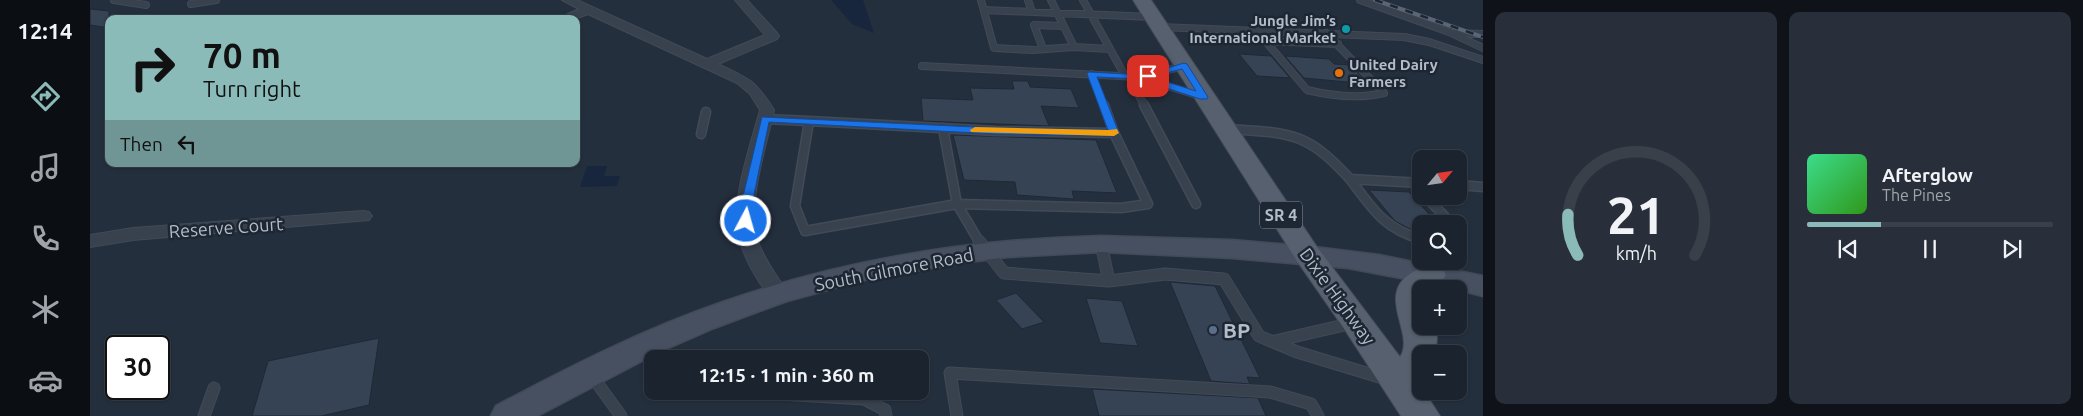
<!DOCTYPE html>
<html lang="en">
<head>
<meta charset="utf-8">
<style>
  body { margin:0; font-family:Ubuntu,sans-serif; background:#282f3a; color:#f1f3f6; height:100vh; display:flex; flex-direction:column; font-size:19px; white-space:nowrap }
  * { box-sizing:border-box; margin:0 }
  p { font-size:16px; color:#a0a4aa }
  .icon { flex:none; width:28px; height:28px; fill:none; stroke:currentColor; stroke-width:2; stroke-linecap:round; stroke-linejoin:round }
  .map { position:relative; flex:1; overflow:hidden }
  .drawer { display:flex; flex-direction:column; gap:12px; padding:12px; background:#0f1319; width:600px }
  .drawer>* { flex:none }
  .guide { position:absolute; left:15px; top:15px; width:475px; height:152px; border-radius:10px; box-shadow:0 1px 4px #0004,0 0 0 1px #39404a; background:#8bbbb9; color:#111; overflow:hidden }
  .needle { width:32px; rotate:61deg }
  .tools { position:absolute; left:1322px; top:150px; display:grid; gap:10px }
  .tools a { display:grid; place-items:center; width:55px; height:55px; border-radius:10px; background:#1b232e; box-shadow:0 1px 4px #0004,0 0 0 1px #39404a; font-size:25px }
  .speed { position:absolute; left:15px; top:335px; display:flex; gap:10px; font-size:25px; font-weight:700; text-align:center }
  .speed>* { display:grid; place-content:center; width:65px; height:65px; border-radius:50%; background:#1b232e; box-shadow:0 1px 4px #0004,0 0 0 1px #39404a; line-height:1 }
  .speed .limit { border:2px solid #111; border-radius:8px; background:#fff; color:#111 }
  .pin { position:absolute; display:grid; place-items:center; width:42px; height:42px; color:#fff; margin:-21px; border-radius:10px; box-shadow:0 2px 8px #0006 }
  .me { position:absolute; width:55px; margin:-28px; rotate:6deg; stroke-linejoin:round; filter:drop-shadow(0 0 4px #0008) }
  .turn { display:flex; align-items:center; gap:18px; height:105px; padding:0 15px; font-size:22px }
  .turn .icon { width:65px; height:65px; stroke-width:2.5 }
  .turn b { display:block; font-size:35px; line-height:42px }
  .then { display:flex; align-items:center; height:48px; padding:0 15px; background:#0003; gap:10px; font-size:19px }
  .drawer .widget { flex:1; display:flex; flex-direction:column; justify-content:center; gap:8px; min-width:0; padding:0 18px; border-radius:10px; background:#282f3a }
  .drawer .dial { align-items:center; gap:0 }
  .dial svg { height:130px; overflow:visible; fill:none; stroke:#39404a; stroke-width:7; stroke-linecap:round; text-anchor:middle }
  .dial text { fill:#f1f3f6; stroke:none }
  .song { display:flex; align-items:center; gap:15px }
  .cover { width:60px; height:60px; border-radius:8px; background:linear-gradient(135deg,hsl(150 70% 55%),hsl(110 70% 35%)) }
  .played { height:5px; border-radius:2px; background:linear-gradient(90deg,#8bbbb9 30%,#39404a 30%) }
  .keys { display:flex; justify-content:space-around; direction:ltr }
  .drawer .tiles { flex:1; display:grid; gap:12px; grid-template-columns:repeat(2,1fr) }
  .trip { position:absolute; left:554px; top:350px; width:285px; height:50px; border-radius:10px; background:#1b232e; box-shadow:0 1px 4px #0004,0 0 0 1px #39404a; font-weight:700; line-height:50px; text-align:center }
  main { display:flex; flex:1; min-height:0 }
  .menu { display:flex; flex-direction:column; width:90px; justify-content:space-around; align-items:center; background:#0b0e12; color:#a0a4aa }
  .menu .icon { width:35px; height:35px }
  .menu .active { color:#8bbbb9 }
  .menu b { font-size:22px; color:#f1f3f6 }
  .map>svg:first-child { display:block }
</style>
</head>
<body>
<main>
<nav class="menu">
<b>12:14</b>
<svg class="icon active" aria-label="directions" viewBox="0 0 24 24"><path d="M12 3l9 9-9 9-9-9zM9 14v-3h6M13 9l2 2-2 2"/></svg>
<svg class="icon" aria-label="music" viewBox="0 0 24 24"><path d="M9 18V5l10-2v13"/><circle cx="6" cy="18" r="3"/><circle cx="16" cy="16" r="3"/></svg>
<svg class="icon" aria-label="phone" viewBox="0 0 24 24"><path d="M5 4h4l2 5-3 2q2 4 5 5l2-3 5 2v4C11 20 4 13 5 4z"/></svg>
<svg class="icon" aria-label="climate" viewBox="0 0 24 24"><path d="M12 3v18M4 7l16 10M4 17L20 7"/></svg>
<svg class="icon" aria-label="car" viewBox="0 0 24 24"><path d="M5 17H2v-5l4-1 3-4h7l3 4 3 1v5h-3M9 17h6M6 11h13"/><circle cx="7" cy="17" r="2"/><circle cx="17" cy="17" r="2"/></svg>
</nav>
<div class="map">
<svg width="1393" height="416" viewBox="0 0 1393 416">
  <rect width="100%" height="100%" fill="#242f3e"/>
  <path fill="#17263c" d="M 741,0 L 773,0 L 784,33 L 762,24 Z
    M 497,166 L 517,166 L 514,176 L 530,176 L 527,186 L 490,187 Z"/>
  <path fill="#364354" stroke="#1f2835" d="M 0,9 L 19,11 L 19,28 L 0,25 Z
    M 1149,54 L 1181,56 L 1200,78 L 1167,76 Z
    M 1195,56 L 1239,59 L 1244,64 L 1260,65 L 1279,84 L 1214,78 Z
    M 922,81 L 938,81 L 940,87 L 981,89 L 989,108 L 951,106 L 959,126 L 833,121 L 831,98 L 883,100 L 880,88 L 924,89 Z
    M 863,135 L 1006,140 L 1027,193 L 982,191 L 984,199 L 927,195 L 925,182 L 874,180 Z
    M 1279,190 L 1319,192 L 1348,224 L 1331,224 L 1331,231 L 1320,229 L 1305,221 Z
    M 1080,282 L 1125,286 L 1170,378 L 1157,377 L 1160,384 L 1121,381 Z
    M 926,293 L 954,322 L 932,329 L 906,300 Z
    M 996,298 L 1032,301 L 1048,346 L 1010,343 Z
    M 289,338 L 279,405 L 231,416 L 162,416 L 178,361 Z
    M 1002,389 L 1168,398 L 1176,416 L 1009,416 Z"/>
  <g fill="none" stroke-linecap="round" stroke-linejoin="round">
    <g stroke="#414a57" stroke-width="8">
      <path id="service-far2" d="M 24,0 L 56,5
        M 891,0 L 904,48 L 943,50 L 984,47
        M 938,0 L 942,12
        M 961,0 L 984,47 L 1020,49
        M 993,0 L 1035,76
        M 1270,0 L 1359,32 L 1393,48
        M 101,4 L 126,0
        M 894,10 L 1062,17
        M 1069,27 L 1314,37 L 1339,42 L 1393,60
        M 1167,31 L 1217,90 C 1242,96 1269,99 1294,93 L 1236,33
        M 1363,33 L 1393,34
        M 1176,41 L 1248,44
        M 953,49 L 944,25 L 973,26
        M 832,66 L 1049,77 L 1094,66
        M 1002,74 L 1014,107
        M 1039,77 L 1055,107
        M 1052,78 L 1113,97"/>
    </g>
    <g stroke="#414a57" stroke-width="11">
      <path id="service-far1" d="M 1014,105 L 1024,133
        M 1054,105 L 1106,204
        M 675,119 L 719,121
        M 719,121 L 906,131 L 1024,133 L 1058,204 L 1031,208 L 867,204 L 715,231 L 705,206 Z
        M 853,128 L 867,204 L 890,243
        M 1138,129 C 1200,133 1216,131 1260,179 L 1331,183
        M 611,134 L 616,112
        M 1260,179 C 1282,208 1294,229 1331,239
        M 1369,185 L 1393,187
        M 1335,196 L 1362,224"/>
    </g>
    <g stroke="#414a57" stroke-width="13">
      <path id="service" d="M 889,241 L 914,273 L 1019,281 L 1075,274 L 1134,279 L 1169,336 L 1207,352 L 1296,379
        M 1011,244 L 1019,281
        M 1185,341 L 1263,323
        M 502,376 L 531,416
        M 672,393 L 774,399 L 795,410 L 796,416
        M 114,416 L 124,388
        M 867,416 L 860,373 L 1180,392 L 1221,404 L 1228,416"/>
    </g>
    <g stroke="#414a57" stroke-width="2">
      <path id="minor" d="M 472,0 L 487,0 L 617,59 L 675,35 L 645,0 L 657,0 L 687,33 L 689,36 L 687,39 L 628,64 C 659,78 666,81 684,110 C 676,149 655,205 669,244 C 676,263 688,277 698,294 L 695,299 L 688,301 L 681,299 C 667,280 653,258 648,234 C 641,200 661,144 670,110 L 660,94 L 647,83 L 498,14 L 485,19 L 467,19 L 489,9 Z
        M 273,211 L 279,212 L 282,216 L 279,220 L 43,240 L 0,247 L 0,235 L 43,228 Z"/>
    </g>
    <g stroke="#414a57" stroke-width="3">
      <path id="secondary" d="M 1011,236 L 1142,240 L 1224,247 L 1289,255 L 1393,276 L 1393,296 L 1369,290 L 1369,289 L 1258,268 L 1142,258 L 1011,252 L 918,257 L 871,263 L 778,279 L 697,301 L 624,328 L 567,353 L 447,416 L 401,416 L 406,406 C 479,367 554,329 633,302 C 755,259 882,239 1011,236 Z"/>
    </g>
    <g stroke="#414a57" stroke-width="2">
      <path id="primary" d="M 1043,0 L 1061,0 L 1227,247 L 1310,357 C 1326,334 1284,294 1323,272 C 1333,266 1340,264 1352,268 L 1356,275 C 1350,285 1343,289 1331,289 L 1331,326 L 1343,326 L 1347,337 L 1346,354 L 1331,354 L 1331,381 L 1329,384 L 1331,391 L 1334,391 L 1350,416 L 1311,416 L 1255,330 L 1207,261 Z"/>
    </g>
    <use href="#service-far2" stroke="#38414e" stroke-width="6"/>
    <use href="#service-far1" stroke="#38414e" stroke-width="8"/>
    <use href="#service" stroke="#38414e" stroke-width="11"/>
    <use href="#minor" fill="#38414e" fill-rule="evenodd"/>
    <use href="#secondary" fill="#465061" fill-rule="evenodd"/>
    <use href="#primary" fill="#56606e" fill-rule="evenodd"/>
    <g stroke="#5a6575" stroke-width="4">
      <path id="rail" d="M 1285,0 L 1393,37"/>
    </g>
    <use href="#rail" stroke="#1d2633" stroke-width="2.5" stroke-dasharray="8" stroke-linecap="butt"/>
  </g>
  <path fill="#1a73e8" stroke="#114b97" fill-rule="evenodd" d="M 1094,63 L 1097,64 L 1118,97 L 1117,99 L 1110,99 L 1049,79 L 1007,77 L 1029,133 L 1024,136 L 906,134 L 679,122 L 661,209 L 662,221 L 656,224 L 650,221 L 650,209 L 672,117 L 906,128 L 1018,130 L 997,74 L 999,72 L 1054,75 ZM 1092,69 L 1106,91 L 1061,77 Z"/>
  <path fill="#f59e0b" d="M 885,127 L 1019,130 L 1027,129 L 1029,133 L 1024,136 L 881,132 L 880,130 Z"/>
  <circle fill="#0f9aa8" stroke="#1d2633" stroke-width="2" cx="1256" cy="29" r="5"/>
  <circle fill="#e8710a" stroke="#1d2633" stroke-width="2" cx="1249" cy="73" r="5"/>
  <circle fill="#5c6f8a" stroke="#1d2633" stroke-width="2" cx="1123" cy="330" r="5"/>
  <g text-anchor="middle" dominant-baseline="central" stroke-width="5" stroke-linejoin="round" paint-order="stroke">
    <g font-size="15" font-weight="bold" fill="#b4bcc9" stroke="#1d2633" text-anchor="end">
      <text x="1246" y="20">Jungle Jim’s<tspan x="1246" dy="17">International Market</tspan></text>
      <text x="1259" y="64" text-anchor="start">United Dairy<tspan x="1259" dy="17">Farmers</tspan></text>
    </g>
    <rect fill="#1d2633" stroke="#878f9c" stroke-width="1" x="1170" y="201.5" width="42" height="27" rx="4"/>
    <g font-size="16" font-weight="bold" fill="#b4bcc9">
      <text x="1191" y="215">SR 4</text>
    </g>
    <g font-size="18" fill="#b4bcc9" stroke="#1d2633">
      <text transform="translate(136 227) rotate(-4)">Reserve Court</text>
      <text transform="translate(804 269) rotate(-11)">South Gilmore Road</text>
      <text transform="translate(1248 296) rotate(54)">Dixie Highway</text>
    </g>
    <g font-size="21" font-weight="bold" fill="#b4bcc9" stroke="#1d2633" text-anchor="start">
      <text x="1133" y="330">BP</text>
    </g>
  </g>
</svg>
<div class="tools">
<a><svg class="needle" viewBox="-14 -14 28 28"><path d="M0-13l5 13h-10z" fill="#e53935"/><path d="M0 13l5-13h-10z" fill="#a0a4aa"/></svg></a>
<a><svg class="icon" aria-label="search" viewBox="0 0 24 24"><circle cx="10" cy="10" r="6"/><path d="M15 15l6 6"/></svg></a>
<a>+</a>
<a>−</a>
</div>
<div class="speed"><div class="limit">30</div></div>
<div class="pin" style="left:1058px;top:76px;background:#d93025"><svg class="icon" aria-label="arrive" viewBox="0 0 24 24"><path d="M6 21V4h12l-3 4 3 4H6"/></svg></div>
<svg class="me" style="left:656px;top:221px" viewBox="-20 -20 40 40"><circle r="17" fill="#1a73e8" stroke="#fff" stroke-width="3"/><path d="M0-11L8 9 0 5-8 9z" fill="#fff"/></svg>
<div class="trip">12:15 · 1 min · 360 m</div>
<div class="guide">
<div class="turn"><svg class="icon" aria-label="right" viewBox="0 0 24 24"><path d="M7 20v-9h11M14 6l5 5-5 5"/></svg><div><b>70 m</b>Turn right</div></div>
<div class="then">Then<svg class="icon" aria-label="left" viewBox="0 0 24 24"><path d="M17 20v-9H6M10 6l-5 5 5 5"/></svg></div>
</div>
</div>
<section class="drawer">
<div class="tiles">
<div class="widget dial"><svg viewBox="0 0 100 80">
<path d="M14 69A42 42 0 1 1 86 69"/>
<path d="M14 69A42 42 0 0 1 8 44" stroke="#8bbbb9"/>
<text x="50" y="56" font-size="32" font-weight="700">21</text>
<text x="50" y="72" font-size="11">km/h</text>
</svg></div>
<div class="widget">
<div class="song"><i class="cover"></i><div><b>Afterglow</b><p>The Pines</p></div></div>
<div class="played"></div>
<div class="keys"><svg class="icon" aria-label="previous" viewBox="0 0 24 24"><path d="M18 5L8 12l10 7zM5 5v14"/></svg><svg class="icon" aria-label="pause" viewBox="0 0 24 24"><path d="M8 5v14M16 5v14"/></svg><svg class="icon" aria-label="next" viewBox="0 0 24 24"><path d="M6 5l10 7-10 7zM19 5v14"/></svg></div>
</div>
</div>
</section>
</main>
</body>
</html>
